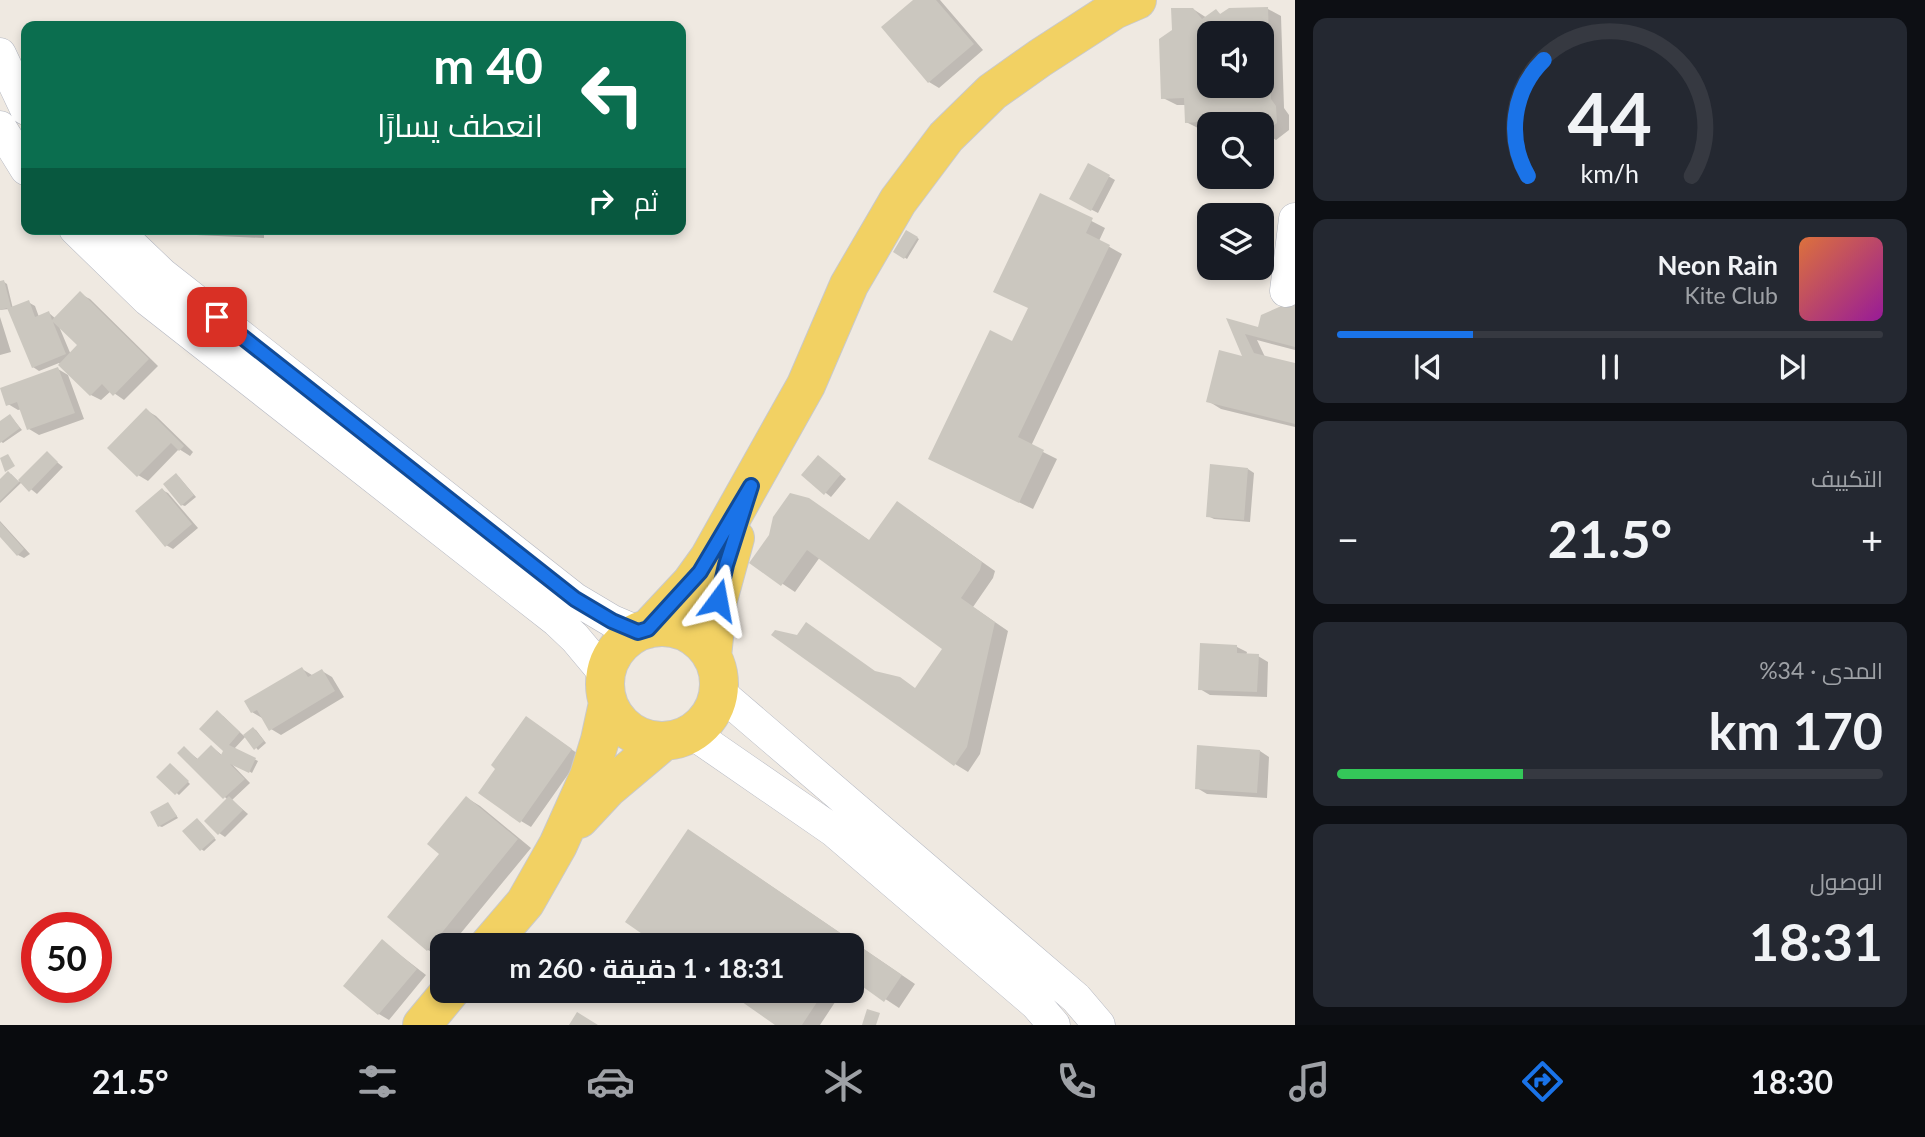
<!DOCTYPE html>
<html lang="ar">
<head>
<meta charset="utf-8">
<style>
  body { margin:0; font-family:Lato,Cairo,sans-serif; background:#242831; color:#f1f3f6; direction:rtl; height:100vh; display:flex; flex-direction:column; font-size:26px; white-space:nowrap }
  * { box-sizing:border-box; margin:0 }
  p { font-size:23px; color:#9ea1a6 }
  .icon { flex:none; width:38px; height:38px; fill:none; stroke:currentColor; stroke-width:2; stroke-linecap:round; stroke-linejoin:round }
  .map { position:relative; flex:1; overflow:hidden; direction:ltr }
  .sheet { display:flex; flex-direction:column; gap:18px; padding:18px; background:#0d0f14; width:630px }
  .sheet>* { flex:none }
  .guide { position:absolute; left:21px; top:21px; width:665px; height:214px; border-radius:14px; box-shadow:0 4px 10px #0003; direction:rtl; background:#0b6e4f; color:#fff; overflow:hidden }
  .fabs { position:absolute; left:1197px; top:21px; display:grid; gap:14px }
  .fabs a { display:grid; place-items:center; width:77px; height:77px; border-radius:14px; background:#171b24; box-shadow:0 4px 10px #0003; font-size:35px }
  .speed { position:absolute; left:21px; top:912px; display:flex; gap:14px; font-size:35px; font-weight:700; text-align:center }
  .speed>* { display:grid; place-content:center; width:91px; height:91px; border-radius:50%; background:#171b24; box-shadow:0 4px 10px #0003; line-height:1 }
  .speed .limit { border:10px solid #d22; background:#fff; color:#111 }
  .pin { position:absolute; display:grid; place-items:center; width:60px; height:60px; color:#fff; margin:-30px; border-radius:14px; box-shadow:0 4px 10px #0006 }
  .me { position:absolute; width:77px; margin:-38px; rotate:13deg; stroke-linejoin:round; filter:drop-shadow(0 0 5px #0008) }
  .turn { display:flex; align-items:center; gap:24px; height:147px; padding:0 28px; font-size:32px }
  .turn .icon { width:91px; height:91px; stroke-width:2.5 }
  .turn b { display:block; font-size:49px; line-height:60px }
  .then { display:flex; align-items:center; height:66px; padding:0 28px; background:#0003; gap:14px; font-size:26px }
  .big { font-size:52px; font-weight:700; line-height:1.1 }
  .sheet .card { flex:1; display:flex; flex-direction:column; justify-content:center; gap:10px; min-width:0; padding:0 24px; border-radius:14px; background:#242831 }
  .sheet .dial { align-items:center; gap:0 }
  .dial svg { height:182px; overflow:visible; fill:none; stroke:#363941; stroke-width:7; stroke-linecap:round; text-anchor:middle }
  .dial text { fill:#f1f3f6; stroke:none }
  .song { display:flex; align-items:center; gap:21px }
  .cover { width:84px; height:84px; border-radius:10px; background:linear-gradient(135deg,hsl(20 70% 55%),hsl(300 70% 35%)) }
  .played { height:7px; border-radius:4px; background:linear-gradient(90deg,#1a73e8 25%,#363941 25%) }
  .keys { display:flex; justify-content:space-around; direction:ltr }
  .heat { display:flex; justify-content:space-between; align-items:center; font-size:38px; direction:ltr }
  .charge { height:10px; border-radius:5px; background:linear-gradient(90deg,#34c759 34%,#363941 0) }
  .trip { position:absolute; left:430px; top:933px; width:434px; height:70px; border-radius:14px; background:#171b24; box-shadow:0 4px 10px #0003; font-weight:700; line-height:70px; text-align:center; direction:rtl }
  .tab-bar { display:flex; height:112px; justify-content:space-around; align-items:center; background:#090b0e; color:#9ea1a6 }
  .tab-bar .icon { width:49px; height:49px }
  .tab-bar .active { color:#1a73e8 }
  .tab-bar b { font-size:32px; color:#f1f3f6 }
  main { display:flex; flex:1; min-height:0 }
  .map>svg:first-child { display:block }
</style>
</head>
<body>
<main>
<section class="sheet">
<div class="card dial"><svg viewBox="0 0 100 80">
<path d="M14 69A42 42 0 1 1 86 69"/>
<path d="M14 69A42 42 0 0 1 21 18" stroke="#1a73e8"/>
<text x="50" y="56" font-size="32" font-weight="700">44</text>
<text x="50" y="72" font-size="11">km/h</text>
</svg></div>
<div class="card">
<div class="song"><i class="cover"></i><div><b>Neon Rain</b><p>Kite Club</p></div></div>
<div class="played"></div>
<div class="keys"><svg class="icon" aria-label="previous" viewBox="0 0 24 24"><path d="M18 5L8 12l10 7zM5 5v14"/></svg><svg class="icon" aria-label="pause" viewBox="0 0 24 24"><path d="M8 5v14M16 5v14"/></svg><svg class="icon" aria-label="next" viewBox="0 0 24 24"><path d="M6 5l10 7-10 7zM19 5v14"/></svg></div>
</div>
<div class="card"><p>التكييف</p>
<div class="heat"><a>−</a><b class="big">21.5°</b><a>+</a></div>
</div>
<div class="card"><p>المدى · 34%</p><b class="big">170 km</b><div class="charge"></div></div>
<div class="card"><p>الوصول</p><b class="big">18:31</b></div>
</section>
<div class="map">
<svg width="1295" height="1025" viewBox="0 0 1295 1025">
  <rect width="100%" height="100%" fill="#efe9e1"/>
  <path fill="#0003" fill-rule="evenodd" d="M 916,0 L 940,0 L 983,50 L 939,88 L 929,82 Z
    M 1193,9 L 1207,18 L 1216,12 L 1222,15 L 1268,9 L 1281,16 L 1284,108 L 1289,115 L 1289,130 L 1276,140 L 1268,135 L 1262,139 L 1262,124 L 1209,124 L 1209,129 L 1200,129 L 1186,122 L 1186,105 L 1177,105 L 1163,98 L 1174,31 ZM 1209,33 L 1262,33 L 1262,86 L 1209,86 Z
    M 1089,165 L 1115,180 L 1098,213 L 1071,199 Z
    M 1041,195 L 1105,228 L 1099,241 L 1122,254 L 1031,446 L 1057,459 L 1033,509 L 944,466 L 1013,344 L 1030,309 Z
    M 186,229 L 264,229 L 264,238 L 196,235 Z
    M 907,232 L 919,239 L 907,259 L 895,251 Z
    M 4,282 L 7,284 L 13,309 L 28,302 L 35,306 L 39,317 L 49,313 L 56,319 L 80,294 L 90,299 L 158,366 L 124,400 L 111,391 L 101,400 L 91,395 L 59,363 L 39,371 L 33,367 L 9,309 L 0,310 L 0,283 ZM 58,324 L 80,345 L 71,355 Z
    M 1295,302 L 1295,350 L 1257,340 L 1265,357 L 1295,365 L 1295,427 L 1221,409 L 1208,401 L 1246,359 L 1229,321 L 1260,329 Z
    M 0,317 L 11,352 L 0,355 Z
    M 58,369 L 68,375 L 84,419 L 39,435 L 29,429 L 22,409 L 18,410 L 8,404 Z
    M 146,410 L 156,416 L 193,452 L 190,456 L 179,449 L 148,481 L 138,475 Z
    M 12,418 L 22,430 L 3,443 L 0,441 L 0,423 Z
    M 47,454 L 63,467 L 37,494 L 22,482 L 0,503 L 0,481 L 11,474 L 19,482 Z
    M 824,461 L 846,479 L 831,497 L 803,475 Z
    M 1248,469 L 1254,473 L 1250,522 L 1214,519 L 1208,516 Z
    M 179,477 L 196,497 L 185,506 L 182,505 Z
    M 162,490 L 168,493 L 198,528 L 173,549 L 166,545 Z
    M 809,499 L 870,541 L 910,511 L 995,571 L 993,578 L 973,607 L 1008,631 L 980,754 L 968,772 L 955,764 L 878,674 L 916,689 L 945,649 L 820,557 L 795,592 L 751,563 Z
    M 0,521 L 30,554 L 24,558 L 18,555 L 0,535 Z
    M 1237,647 L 1247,652 L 1246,656 L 1258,656 L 1268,662 L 1267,697 L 1210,695 L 1200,689 Z
    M 302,669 L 312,675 L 322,671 L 332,677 L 344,697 L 281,735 L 271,729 L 262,718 L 252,712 Z
    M 223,716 L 244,736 L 253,729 L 256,730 L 266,743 L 258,750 L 246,736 L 234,749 L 258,761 L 252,773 L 224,756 L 250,783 L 232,800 L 248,814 L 225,837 L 219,833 L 228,800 L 179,753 L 184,748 L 199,760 L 212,747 L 223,756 Z
    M 536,724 L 581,756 L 531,827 L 521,821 Z
    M 1260,751 L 1269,757 L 1267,798 L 1207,794 L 1197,788 Z
    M 173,767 L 190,784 L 179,795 L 159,777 Z
    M 467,798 L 480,806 L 531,848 L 451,945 L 443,945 L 441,957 L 428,950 L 389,917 L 441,854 Z
    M 168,804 L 178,818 L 162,827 L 159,826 Z
    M 200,822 L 216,840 L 204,851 L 201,849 Z
    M 702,839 L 915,984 L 899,1008 L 852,977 L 852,945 L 661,945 Z
    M 382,941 L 426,975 L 389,1020 L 379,1014 Z
    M 728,990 L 843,990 L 820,1025 L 779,1025 Z"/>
  <path fill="#cbc7bf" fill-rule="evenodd" d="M 913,0 L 936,0 L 974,44 L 928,83 L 881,27 Z
    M 1268,7 L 1271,99 L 1276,106 L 1277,123 L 1262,133 L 1262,124 L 1215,124 L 1215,121 L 1185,123 L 1184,98 L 1161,99 L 1159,39 L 1172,30 L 1171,8 L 1193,8 L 1202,19 L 1216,9 L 1220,14 L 1229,8 ZM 1209,33 L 1262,33 L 1262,86 L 1209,86 Z
    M 1088,163 L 1110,175 L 1091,211 L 1069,199 Z
    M 1040,193 L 1093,218 L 1086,233 L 1110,245 L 1018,437 L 1044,450 L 1019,503 L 928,459 L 990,330 L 1012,341 L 1028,308 L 993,292 Z
    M 213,229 L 254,229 L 254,233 L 213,231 Z
    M 906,230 L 918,237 L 904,259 L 893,252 Z
    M 4,280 L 11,307 L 29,300 L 35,317 L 49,311 L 52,320 L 80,291 L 149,359 L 113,396 L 102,384 L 90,396 L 58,365 L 77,345 L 53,322 L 66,354 L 32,368 L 7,308 L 0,310 L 0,281 Z
    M 1295,300 L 1295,347 L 1245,334 L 1254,353 L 1295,363 L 1295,424 L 1206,402 L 1219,350 L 1242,356 L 1226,318 L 1258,327 L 1261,315 Z
    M 58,367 L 75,413 L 27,430 L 17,402 L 6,406 L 0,388 Z
    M 146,408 L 184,446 L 179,451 L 171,443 L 137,477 L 107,448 Z
    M 10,414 L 20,428 L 0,443 L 0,421 Z
    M 47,451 L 58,462 L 29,492 L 18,480 Z
    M 8,454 L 15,466 L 5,472 L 0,458 Z
    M 818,455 L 841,474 L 824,495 L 801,475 Z
    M 1210,464 L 1248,468 L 1244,520 L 1206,517 Z
    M 8,471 L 19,482 L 0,501 L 0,479 Z
    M 176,473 L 194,495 L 181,506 L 163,484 Z
    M 162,488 L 192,524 L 165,547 L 135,511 Z
    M 790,493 L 809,498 L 869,540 L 897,501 L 982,562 L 980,570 L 961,598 L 995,622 L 967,747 L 954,766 L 771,635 L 775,630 L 797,635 L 806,622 L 875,671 L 900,677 L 915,688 L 942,649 L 807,550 L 781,586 L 749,563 L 769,535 L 773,517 Z
    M 0,522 L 24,549 L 17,556 L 0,537 Z
    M 1200,643 L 1237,645 L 1237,653 L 1259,654 L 1257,692 L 1198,690 Z
    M 302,667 L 308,677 L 322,669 L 335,691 L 269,731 L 257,710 L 251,713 L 244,701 Z
    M 217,710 L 240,732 L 229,745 L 256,758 L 249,773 L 230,764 L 245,779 L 223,799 L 177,753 L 184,746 L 197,759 L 211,745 L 221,755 L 223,751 L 199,729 Z
    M 526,716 L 572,749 L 520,823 L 478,793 L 495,769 L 491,765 Z
    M 253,727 L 264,741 L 254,750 L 243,735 Z
    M 1197,745 L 1260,750 L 1257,793 L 1195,789 Z
    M 170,763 L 189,781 L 175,795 L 156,777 Z
    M 229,796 L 243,810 L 218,835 L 204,821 Z
    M 466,796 L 518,839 L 427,951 L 387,917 L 439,854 L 427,844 Z
    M 168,802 L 177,816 L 158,827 L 150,812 Z
    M 197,818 L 215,838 L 200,851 L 182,831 Z
    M 688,829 L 902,975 L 884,1002 L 852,979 L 852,945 L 658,945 L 625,922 Z
    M 382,939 L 417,969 L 378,1015 L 343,986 Z
    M 725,990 L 825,990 L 802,1025 L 775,1025 Z
    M 867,1009 L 880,1013 L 876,1025 L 862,1025 Z
    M 577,1012 L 598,1025 L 569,1025 Z"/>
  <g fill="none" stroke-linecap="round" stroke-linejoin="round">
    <g stroke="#b4b7c1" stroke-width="33">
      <path id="minor" d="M 0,54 L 26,109
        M 0,127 L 26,169
        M 75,229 L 148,300 L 557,621 L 575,638 L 606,675
        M 115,229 L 162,274 L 575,599 L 612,621 L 638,632
        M 1286,291 L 1295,219
        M 719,692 L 1076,998 L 1099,1025
        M 692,733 L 834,831 L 1036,1004 L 1054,1025"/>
    </g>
    <g stroke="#c9c9c9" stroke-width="40">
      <path id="major" d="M605 684a57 57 0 1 1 114 0a57 57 0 1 1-114 0Z
        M 648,629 L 691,583 L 709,558 L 806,385 L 849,285 L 898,201 L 946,137 L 992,92 L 1040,58 L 1114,10 L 1137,0
        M 712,656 L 718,600 L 735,538
        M 579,819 L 607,789 L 664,741
        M 489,945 L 525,903 L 558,845 L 589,776 L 600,740 L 608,703
        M 422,1025 L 451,990"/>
    </g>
    <use href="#minor" stroke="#fff" stroke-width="32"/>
    <use href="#major" stroke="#f2d163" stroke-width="38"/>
  </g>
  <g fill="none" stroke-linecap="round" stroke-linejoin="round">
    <g stroke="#114b97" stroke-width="18">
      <path id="route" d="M 217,317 L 575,599 L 612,621 L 638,632 L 648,629 L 700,572 L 751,486 L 726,565 L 718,600"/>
    </g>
    <use href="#route" stroke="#1a73e8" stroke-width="12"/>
  </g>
</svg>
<div class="fabs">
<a><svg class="icon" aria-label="sound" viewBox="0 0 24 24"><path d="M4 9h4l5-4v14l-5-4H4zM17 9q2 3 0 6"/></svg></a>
<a><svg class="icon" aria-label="search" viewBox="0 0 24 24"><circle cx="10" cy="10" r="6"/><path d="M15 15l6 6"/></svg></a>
<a><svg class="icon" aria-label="layers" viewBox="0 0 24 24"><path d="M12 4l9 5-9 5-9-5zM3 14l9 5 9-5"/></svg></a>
</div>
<div class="speed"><div class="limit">50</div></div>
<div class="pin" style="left:217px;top:317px;background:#d93025"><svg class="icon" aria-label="arrive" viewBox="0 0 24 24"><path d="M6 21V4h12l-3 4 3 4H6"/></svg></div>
<svg class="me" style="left:718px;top:600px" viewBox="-20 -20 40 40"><path d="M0-17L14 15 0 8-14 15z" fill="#1a73e8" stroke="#fff" stroke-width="4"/></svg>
<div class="trip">18:31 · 1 دقيقة · 260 m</div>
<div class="guide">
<div class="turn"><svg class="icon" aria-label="left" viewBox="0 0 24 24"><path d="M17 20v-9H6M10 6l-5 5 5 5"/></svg><div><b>40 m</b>انعطف يسارًا</div></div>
<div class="then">ثم<svg class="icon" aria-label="right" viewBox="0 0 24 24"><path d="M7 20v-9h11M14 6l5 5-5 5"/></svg></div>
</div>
</div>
</main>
<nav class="tab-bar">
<b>18:30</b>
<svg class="icon active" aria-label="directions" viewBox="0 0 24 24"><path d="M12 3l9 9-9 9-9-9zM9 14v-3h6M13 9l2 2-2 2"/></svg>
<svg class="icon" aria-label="music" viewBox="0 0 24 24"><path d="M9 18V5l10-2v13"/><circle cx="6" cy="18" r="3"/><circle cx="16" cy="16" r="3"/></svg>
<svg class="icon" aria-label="phone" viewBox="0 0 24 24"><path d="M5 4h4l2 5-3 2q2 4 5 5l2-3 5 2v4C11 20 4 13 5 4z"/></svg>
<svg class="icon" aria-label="climate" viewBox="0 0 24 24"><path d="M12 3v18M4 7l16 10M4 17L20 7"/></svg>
<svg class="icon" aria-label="car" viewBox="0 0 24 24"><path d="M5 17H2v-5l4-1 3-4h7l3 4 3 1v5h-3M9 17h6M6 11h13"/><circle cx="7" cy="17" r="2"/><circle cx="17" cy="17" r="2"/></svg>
<svg class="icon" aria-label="filters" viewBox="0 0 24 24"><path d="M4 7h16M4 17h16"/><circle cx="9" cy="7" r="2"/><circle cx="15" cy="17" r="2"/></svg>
<b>21.5°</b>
</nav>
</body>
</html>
